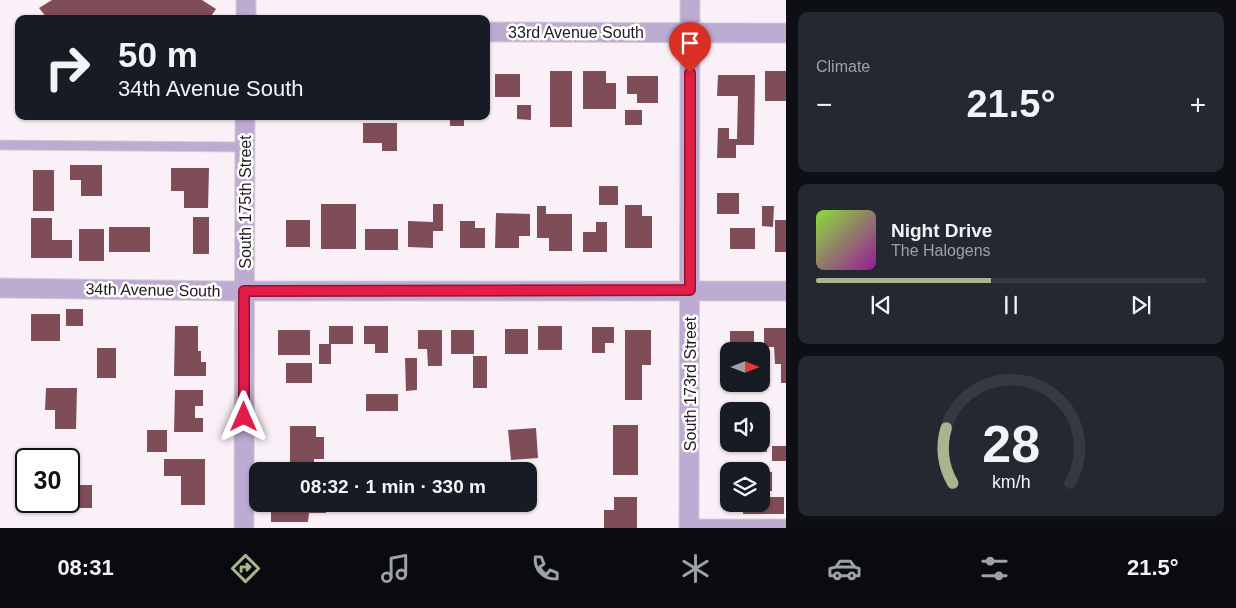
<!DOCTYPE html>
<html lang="en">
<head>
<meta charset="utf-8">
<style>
  body { margin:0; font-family:Helvetica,sans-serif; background:#242831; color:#f1f3f6; height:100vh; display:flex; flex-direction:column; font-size:19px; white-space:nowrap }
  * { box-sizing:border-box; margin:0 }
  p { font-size:16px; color:#9ea1a6 }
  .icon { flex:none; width:28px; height:28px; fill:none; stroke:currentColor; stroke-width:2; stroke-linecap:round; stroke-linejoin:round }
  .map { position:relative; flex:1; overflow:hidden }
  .panel { display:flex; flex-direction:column; gap:12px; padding:12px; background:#0d0f14; width:450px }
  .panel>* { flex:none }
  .banner { position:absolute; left:15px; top:15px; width:475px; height:105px; border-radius:10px; box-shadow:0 1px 4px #0004; background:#171b24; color:#f1f3f6; overflow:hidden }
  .needle { width:32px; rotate:90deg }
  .controls { position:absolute; left:720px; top:342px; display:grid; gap:10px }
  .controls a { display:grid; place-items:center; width:50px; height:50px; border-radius:10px; background:#171b24; box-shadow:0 1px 4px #0004; font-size:25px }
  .speed { position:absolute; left:15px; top:448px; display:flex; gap:10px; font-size:25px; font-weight:700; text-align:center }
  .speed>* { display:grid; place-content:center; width:65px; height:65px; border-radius:50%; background:#171b24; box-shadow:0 1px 4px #0004; line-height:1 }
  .speed .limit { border:2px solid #111; border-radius:8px; background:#fff; color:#111 }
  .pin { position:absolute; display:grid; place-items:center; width:42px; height:42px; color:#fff; margin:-51px -21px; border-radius:50% 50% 50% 0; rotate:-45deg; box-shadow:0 0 5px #0007 }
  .pin .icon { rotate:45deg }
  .me { position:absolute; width:55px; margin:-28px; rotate:0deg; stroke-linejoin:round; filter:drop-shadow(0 0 4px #0008) }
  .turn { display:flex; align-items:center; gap:18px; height:105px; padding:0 20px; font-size:22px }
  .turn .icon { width:65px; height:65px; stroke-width:2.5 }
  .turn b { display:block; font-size:35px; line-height:42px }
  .big { font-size:38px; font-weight:700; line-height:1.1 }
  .panel .widget { flex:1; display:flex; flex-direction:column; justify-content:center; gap:8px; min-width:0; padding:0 18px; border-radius:10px; background:#242831 }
  .panel .dial { align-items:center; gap:0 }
  .dial svg { height:130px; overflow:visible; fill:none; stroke:#363941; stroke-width:7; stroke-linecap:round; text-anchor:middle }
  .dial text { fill:#f1f3f6; stroke:none }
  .song { display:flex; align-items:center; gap:15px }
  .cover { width:60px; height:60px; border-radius:8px; background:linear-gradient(135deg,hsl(90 70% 55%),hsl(300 70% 35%)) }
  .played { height:5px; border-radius:2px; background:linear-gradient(90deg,#aab48f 45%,#363941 45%) }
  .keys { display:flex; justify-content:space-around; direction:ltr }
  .heat { display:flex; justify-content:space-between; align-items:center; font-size:28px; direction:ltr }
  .trip { position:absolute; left:249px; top:462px; width:288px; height:50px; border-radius:10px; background:#171b24; box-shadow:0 1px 4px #0004; font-weight:700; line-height:50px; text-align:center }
  .dock { display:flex; height:80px; justify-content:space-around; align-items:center; background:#090b0e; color:#9ea1a6 }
  .dock .icon { width:35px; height:35px }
  .dock .selected { color:#aab48f }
  .dock b { font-size:22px; color:#f1f3f6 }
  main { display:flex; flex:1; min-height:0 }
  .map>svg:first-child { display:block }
</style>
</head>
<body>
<main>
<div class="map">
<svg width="786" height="528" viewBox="0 0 786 528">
  <rect width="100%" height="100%" fill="#faf0f7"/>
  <path fill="#7f4d58" d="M 52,0 L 202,0 L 216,9 L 209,19 L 150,19 L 137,17 L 137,19 L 120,19 L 120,17 L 103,19 L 45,19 L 47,18 L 39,8 Z
    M 550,71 L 572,71 L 572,127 L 550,127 Z
    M 583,71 L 606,71 L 606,83 L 616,83 L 616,109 L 583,109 Z
    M 765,71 L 786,71 L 786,101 L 765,101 Z
    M 495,74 L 520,74 L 520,97 L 495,97 Z
    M 718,75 L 755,75 L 754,145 L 736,145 L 736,158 L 717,158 L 718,128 L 729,128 L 729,139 L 737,139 L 738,96 L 717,96 Z
    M 627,76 L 658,76 L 658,103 L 637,103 L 637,94 L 627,94 Z
    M 517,105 L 531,105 L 531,120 L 517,119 Z
    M 625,110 L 642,110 L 642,125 L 625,125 Z
    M 137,116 L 213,116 L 213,119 L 137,118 Z
    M 450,116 L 464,116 L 464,126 L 450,126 Z
    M 363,123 L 397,123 L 397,151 L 382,151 L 382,143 L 363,143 Z
    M 70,165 L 102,165 L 102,196 L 81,196 L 81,180 L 70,180 Z
    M 171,168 L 209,168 L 208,208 L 184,208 L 184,191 L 171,191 Z
    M 33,170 L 54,170 L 54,211 L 33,211 Z
    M 599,186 L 618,186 L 618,205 L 599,205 Z
    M 717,193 L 739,193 L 739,214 L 717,214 Z
    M 321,204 L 356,204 L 356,249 L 321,249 Z
    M 433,204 L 443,204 L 443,231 L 433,231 L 433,248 L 408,247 L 408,221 L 433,222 Z
    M 625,205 L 642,205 L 642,216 L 652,216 L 652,248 L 625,248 Z
    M 537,206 L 546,206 L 546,214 L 572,214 L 572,251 L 549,251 L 549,238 L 537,238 Z
    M 762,206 L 774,206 L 773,227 L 762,226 Z
    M 496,213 L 530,214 L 530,236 L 519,236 L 519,248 L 495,248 Z
    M 193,217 L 209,217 L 209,254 L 193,254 Z
    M 31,218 L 52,218 L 52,240 L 72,240 L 72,258 L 31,258 Z
    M 286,220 L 310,220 L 310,247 L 286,247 Z
    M 775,220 L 786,220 L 786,252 L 775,252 Z
    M 460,221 L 475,221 L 475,228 L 485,228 L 485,248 L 460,248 Z
    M 596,222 L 607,222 L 607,252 L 583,252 L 583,232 L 596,232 Z
    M 109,227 L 150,227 L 150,252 L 109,252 Z
    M 730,228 L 755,228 L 755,249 L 730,249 Z
    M 79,229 L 104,229 L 104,261 L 79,261 Z
    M 365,229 L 398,229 L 398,250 L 365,250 Z
    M 66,309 L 83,309 L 83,326 L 66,326 Z
    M 31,314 L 60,314 L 60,341 L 31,341 Z
    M 175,326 L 198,326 L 198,351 L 201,351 L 201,362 L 206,362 L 206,376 L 174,376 Z
    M 329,326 L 353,326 L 353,344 L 331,344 L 331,364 L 319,364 L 319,344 L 329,344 Z
    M 364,326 L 388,326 L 388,353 L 375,353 L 375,344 L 364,344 Z
    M 538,326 L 562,326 L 562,350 L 538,350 Z
    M 592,327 L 614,327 L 614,343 L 605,343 L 605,353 L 592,353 Z
    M 764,328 L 786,328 L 786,383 L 781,383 L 781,364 L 775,364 L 774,347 L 764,347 Z
    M 505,329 L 528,329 L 528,354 L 505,354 Z
    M 278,330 L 310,330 L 310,355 L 278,355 Z
    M 418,330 L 442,330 L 442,366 L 428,366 L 427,349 L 418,349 Z
    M 451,330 L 474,330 L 474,354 L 451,354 Z
    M 625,330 L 651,330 L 651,365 L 642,365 L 642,400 L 625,400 Z
    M 730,331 L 754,331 L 754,351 L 730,351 Z
    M 97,348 L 116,348 L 116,378 L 97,378 Z
    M 473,356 L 487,356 L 487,388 L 473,388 Z
    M 405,358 L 417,358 L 417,390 L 406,391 Z
    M 286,363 L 312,363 L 312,383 L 286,383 Z
    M 46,388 L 77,388 L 76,429 L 55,429 L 55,410 L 45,410 Z
    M 175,390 L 203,390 L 203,406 L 195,406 L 195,418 L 203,418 L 203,432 L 174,432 Z
    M 366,394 L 398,394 L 398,411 L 366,411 Z
    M 761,423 L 767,423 L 767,452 L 746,452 L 746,444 L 761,444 Z
    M 613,425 L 638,425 L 638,475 L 613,475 Z
    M 290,426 L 316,426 L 316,437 L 324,437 L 324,459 L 314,459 L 314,469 L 290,469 Z
    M 536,428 L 538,458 L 511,460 L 508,430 Z
    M 147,430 L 167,430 L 167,452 L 147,452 Z
    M 772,446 L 786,446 L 786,461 L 772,461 Z
    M 164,459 L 205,459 L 205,505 L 181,505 L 181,476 L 164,476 Z
    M 69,461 L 76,461 L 76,486 L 69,485 Z
    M 761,472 L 772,472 L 772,491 L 761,491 Z
    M 77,485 L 92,485 L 92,508 L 77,508 Z
    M 614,497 L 637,497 L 637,528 L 604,528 L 604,510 L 614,510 Z
    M 761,497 L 784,497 L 784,514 L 743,514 L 743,504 L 761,504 Z
    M 271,504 L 326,504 L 326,513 L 309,513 L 308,522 L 271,522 Z"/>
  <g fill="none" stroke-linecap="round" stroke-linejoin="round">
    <g stroke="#d7ced4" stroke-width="11">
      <path id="lane" d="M 0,145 L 244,147
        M 689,524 L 786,524"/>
    </g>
    <g stroke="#d7ced4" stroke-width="21">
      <path id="street" d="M 246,0 L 246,19
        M 486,32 L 786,33
        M 0,288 L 234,291 L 786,291
        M 244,528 L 245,116
        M 689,528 L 690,0"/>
    </g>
    <use href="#lane" stroke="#beabd2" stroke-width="9"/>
    <use href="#street" stroke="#beabd2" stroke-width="19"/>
  </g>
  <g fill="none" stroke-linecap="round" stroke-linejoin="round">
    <g stroke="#92132f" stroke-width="12">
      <path id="route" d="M 244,417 L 244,291 L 690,290 L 690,73"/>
    </g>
    <use href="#route" stroke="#e11d48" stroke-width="9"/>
  </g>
  <g text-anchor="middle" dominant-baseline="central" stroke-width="5" stroke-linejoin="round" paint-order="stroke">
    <g font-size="16" fill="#1d191c" stroke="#fff">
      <text x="576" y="32">33rd Avenue South</text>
      <text transform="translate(245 202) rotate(-90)">South 175th Street</text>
      <text transform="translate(153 290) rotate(1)">34th Avenue South</text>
      <text transform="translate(690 384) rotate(-90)">South 173rd Street</text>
    </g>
  </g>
</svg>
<div class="controls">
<a><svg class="needle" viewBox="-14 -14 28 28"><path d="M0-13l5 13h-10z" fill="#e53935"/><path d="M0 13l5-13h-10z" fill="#9ea1a6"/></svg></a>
<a><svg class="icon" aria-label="sound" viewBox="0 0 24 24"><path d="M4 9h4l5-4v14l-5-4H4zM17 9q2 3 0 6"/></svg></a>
<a><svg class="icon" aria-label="layers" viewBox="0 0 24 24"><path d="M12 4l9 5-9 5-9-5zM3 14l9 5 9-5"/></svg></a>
</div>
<div class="speed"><div class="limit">30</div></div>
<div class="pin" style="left:690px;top:73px;background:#d93025"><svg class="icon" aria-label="arrive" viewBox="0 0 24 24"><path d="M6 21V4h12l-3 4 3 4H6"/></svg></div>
<svg class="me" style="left:244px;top:417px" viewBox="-20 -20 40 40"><path d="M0-17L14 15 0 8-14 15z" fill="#e11d48" stroke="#fff" stroke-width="4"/></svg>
<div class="trip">08:32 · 1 min · 330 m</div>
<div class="banner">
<div class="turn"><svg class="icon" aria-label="right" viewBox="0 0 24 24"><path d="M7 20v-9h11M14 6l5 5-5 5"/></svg><div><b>50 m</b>34th Avenue South</div></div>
</div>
</div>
<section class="panel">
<div class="widget"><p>Climate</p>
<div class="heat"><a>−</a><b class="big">21.5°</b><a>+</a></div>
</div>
<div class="widget">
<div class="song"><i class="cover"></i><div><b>Night Drive</b><p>The Halogens</p></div></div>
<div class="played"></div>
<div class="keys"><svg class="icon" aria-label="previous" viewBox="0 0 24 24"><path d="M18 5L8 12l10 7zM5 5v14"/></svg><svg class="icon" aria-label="pause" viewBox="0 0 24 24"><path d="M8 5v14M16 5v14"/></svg><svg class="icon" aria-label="next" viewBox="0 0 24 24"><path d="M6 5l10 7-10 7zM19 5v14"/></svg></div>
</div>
<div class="widget dial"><svg viewBox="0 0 100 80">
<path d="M14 69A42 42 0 1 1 86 69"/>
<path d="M14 69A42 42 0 0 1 10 35" stroke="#aab48f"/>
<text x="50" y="56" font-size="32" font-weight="700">28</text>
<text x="50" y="72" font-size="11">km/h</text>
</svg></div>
</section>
</main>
<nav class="dock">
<b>08:31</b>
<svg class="icon selected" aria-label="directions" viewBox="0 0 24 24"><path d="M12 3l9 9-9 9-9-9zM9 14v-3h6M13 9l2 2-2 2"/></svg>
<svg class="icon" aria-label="music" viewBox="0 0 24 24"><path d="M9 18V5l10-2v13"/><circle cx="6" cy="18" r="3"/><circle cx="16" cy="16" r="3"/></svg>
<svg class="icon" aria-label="phone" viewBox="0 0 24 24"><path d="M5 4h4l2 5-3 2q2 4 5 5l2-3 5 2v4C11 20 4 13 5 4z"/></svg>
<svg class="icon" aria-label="climate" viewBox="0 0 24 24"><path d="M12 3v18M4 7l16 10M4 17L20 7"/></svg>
<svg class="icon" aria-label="car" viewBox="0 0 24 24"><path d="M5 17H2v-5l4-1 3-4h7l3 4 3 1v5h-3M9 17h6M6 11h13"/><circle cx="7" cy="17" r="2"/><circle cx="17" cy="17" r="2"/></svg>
<svg class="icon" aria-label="filters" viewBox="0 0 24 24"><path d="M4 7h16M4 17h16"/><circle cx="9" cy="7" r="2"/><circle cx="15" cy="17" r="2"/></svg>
<b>21.5°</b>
</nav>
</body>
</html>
